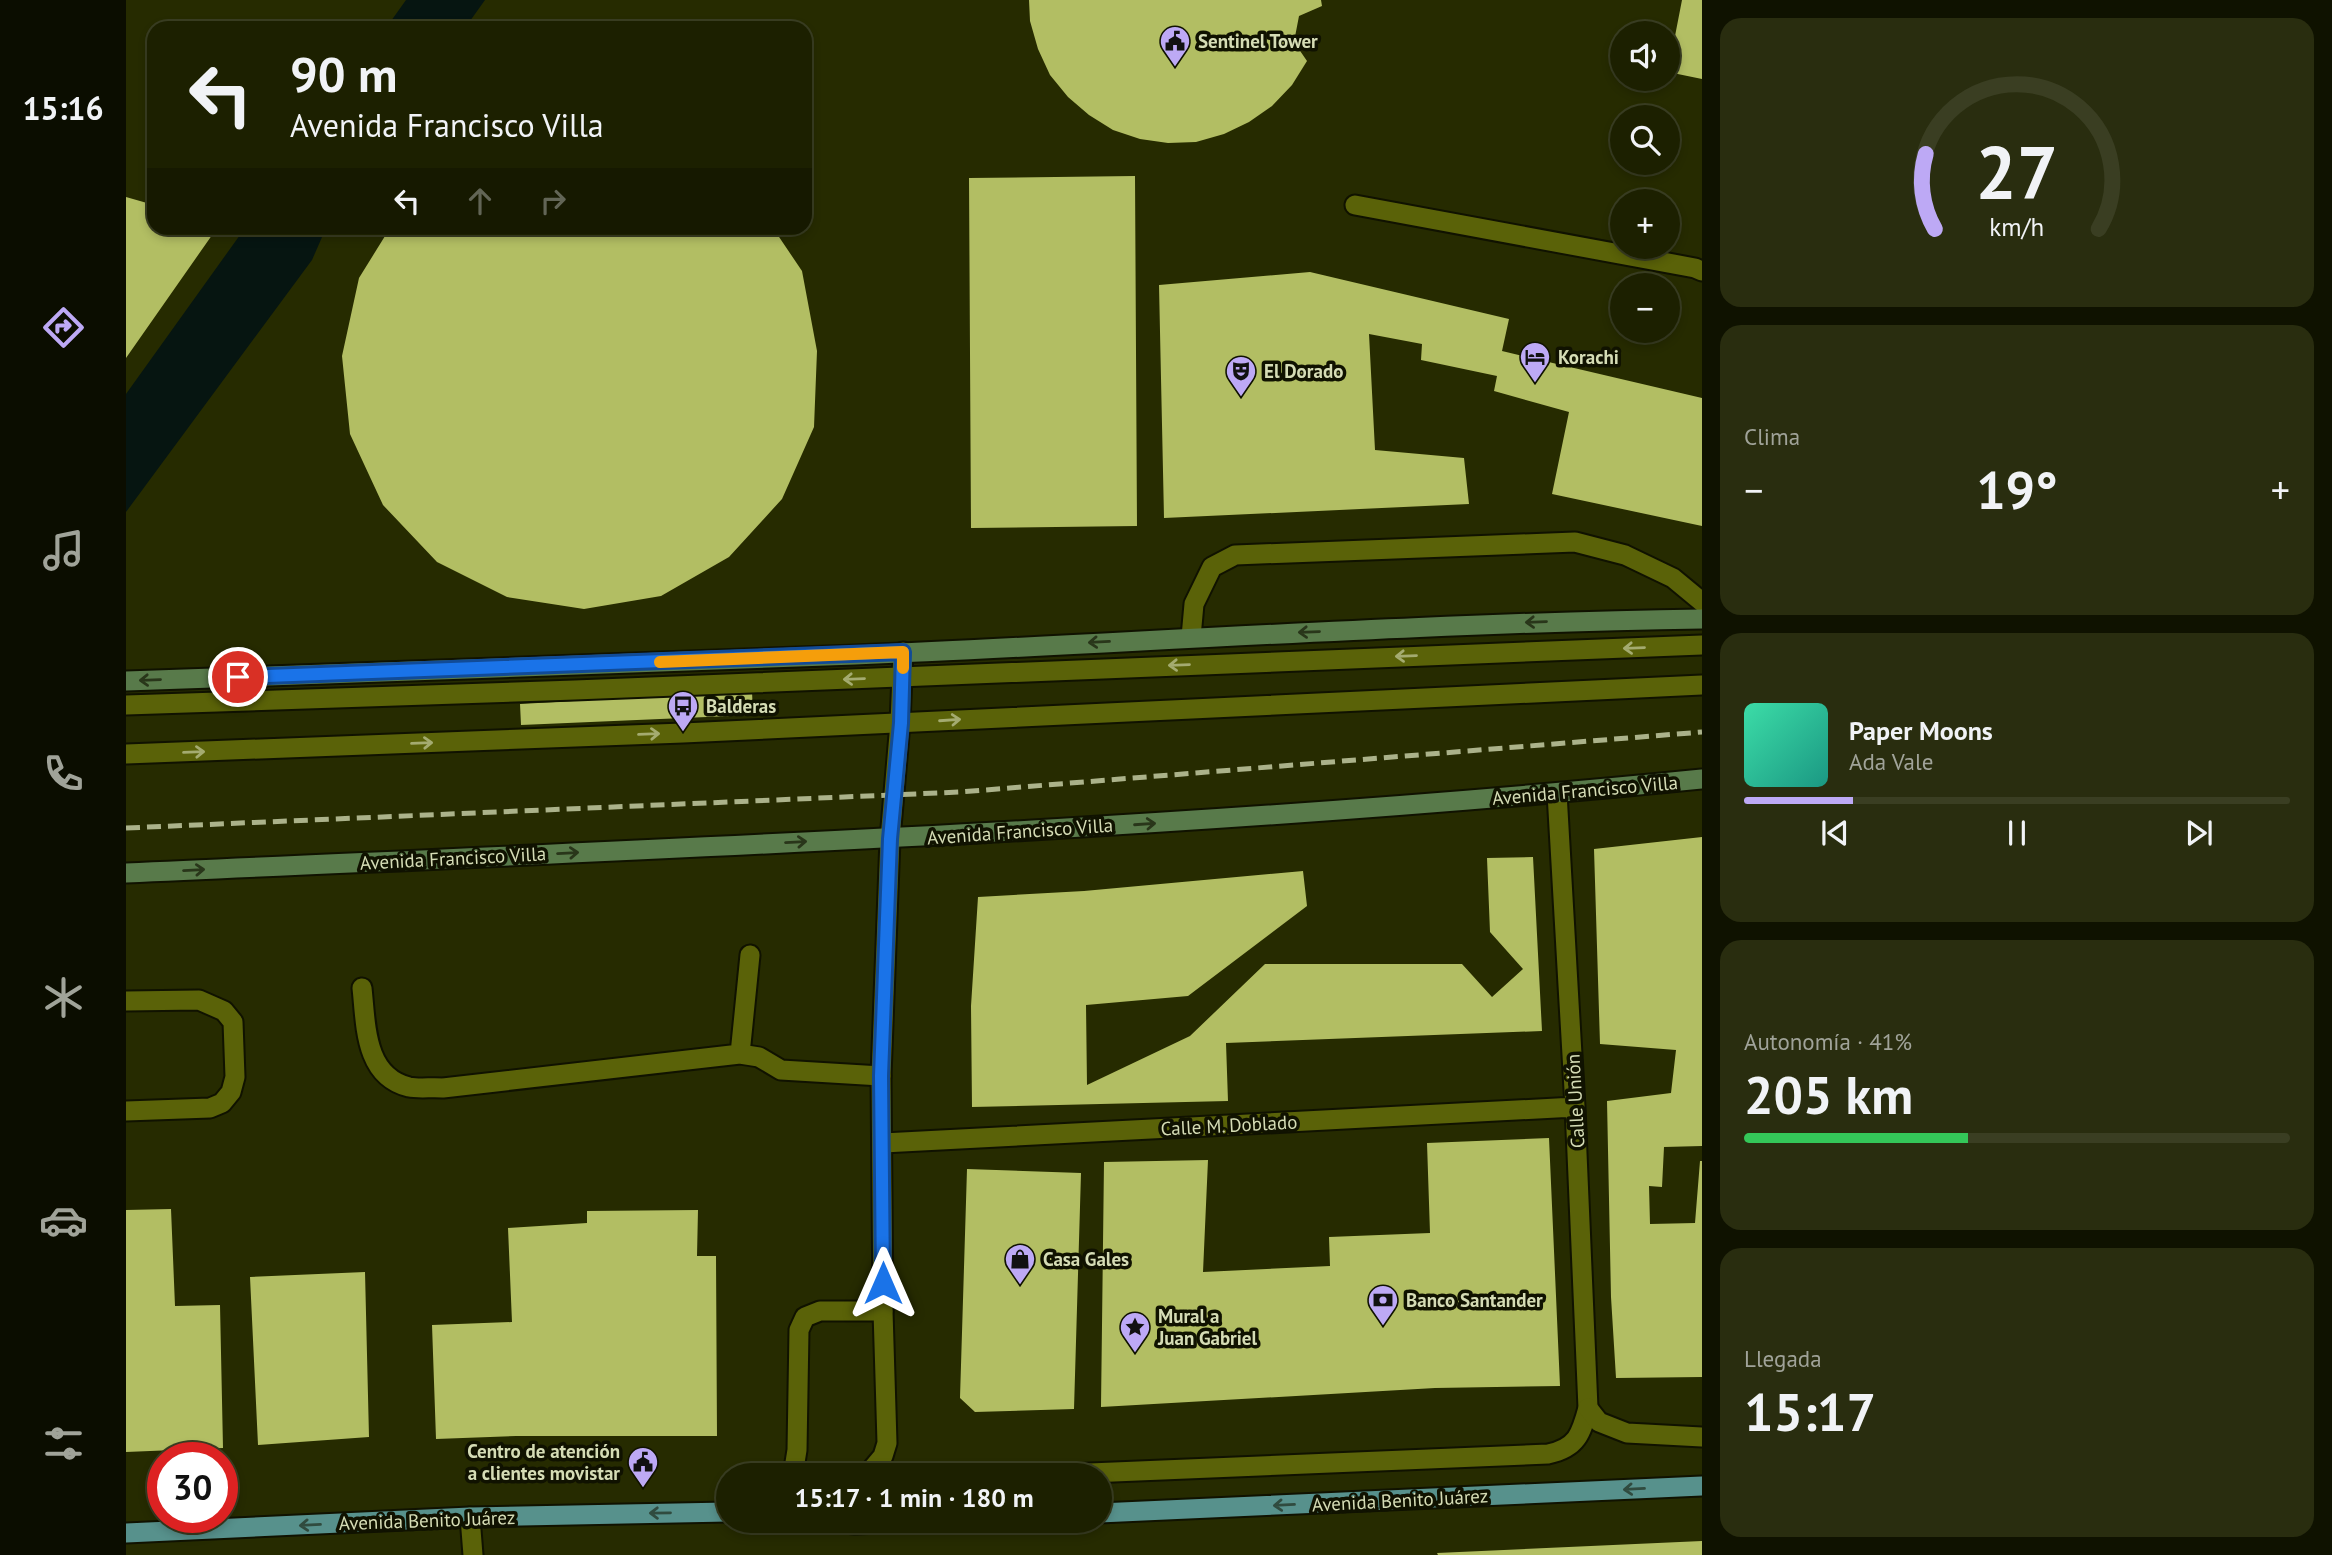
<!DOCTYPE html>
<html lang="es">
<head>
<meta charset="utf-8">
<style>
  body { margin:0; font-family:"PT Sans",sans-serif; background:#292d0f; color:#f1f3f6; height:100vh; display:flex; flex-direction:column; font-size:26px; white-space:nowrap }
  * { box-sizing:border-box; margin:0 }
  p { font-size:23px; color:#a0a399 }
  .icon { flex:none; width:38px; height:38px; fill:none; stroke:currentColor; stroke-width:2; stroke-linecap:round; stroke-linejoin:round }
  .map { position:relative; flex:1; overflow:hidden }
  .drawer { display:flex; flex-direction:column; gap:18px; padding:18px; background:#0f1200; width:630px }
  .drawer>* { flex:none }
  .top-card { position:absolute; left:21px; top:21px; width:665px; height:214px; border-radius:21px; box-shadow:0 4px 10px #0003,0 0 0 2px #3a3e22; background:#1c2000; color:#f1f3f6; overflow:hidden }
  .controls { position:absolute; left:1484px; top:21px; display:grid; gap:14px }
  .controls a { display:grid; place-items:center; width:70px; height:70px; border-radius:50%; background:#1c2000; box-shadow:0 4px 10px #0003,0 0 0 2px #3a3e22; font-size:35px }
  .speed { position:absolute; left:21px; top:1442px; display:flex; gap:14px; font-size:35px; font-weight:700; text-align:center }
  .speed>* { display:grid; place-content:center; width:91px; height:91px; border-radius:50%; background:#1c2000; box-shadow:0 4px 10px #0003,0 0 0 2px #3a3e22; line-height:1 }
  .speed .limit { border:10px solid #d22; background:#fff; color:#111 }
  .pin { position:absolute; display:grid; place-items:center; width:60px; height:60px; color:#fff; margin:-30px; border:4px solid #fff; border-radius:50%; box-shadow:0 2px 7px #0007 }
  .me { position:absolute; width:77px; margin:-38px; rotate:0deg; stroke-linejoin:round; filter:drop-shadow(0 0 5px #0008) }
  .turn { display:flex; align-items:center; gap:24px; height:147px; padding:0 28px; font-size:32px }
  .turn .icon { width:91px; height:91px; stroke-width:2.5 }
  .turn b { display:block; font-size:49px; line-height:60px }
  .lanes { display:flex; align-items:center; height:66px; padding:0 28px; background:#0003; justify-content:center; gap:35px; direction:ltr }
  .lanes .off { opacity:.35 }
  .big { font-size:52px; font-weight:700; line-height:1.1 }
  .drawer .widget { flex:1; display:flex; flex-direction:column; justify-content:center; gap:10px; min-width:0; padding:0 24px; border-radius:21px; background:#292d0f }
  .drawer .dial { align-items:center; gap:0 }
  .dial svg { height:182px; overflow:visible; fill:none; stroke:#3a3e22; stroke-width:7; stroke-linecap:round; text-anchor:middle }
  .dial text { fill:#f1f3f6; stroke:none }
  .song { display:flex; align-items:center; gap:21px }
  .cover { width:84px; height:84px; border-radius:10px; background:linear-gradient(135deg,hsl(160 70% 55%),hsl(170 70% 35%)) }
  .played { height:7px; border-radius:4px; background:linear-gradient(90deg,#bda9f5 20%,#3a3e22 20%) }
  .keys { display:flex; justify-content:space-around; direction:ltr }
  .heat { display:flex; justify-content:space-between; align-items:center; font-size:38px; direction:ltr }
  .charge { height:10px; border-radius:5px; background:linear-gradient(90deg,#34c759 41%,#3a3e22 0) }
  .trip { position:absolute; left:590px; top:1463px; width:396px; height:70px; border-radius:35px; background:#1c2000; box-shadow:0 4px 10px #0003,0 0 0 2px #3a3e22; font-weight:700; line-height:70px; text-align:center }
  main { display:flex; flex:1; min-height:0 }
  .tab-bar { display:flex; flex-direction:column; width:126px; justify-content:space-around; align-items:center; background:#0b0d00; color:#a0a399 }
  .tab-bar .icon { width:49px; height:49px }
  .tab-bar .selected { color:#bda9f5 }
  .tab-bar b { font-size:32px; color:#f1f3f6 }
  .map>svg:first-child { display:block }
</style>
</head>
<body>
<main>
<nav class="tab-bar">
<b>15:16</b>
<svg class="icon selected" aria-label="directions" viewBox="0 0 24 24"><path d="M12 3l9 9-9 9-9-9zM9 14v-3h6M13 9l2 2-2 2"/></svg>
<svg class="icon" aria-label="music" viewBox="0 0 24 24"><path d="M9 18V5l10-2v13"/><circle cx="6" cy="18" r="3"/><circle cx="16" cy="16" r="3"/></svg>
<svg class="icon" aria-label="phone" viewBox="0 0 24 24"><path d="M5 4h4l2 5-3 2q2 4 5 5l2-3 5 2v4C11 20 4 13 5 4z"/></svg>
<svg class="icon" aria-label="climate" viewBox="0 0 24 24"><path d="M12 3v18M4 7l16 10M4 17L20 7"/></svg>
<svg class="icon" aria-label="car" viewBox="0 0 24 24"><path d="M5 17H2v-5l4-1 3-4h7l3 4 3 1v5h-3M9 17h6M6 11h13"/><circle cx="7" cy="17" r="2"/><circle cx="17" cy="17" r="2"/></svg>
<svg class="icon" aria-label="filters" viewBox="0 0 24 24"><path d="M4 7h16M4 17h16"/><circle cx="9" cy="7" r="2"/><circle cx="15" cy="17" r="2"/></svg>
</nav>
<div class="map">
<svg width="1576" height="1555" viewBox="0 0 1576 1555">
  <rect width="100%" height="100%" fill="#262b00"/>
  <path fill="#061511" d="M 280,0 L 359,0 L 339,28 L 260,28 Z
    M 119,228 L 200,228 L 186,260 L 0,512 L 0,394 Z"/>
  <path fill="#b2be63" d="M 903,0 L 1195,0 L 1196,6 L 1173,16 L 1168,42 L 1181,61 L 1166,85 L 1146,106 L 1123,122 L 1098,134 L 1070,142 L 1042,143 L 1014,139 L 987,130 L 963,115 L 942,97 L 924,75 L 912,49 L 904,21 Z
    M 1556,0 L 1576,0 L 1576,79 L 1542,72 Z
    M 1009,176 L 1011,526 L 845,528 L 843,178 Z
    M 0,197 L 28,205 L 28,228 L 91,228 L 0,358 Z
    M 264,228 L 647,228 L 676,271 L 691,351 L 688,427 L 656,499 L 603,557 L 535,596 L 458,609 L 381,597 L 311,562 L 257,505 L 224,434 L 216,356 L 233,278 Z
    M 1184,272 L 1383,319 L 1376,351 L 1576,398 L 1576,526 L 1426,494 L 1443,412 L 1368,391 L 1371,376 L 1295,360 L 1296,344 L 1243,334 L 1249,450 L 1338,458 L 1343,504 L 1038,518 L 1033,285 Z
    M 626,691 L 627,715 L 395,725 L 394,704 Z
    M 1576,837 L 1576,1146 L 1538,1147 L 1536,1187 L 1523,1186 L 1524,1224 L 1569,1223 L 1574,1161 L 1576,1161 L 1576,1377 L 1490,1378 L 1485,1297 L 1481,1101 L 1545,1093 L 1550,1050 L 1474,1044 L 1468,849 Z
    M 1407,857 L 1416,1031 L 1100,1043 L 1102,1101 L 846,1107 L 845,1006 L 852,897 L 958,891 L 1177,871 L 1181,906 L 1062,996 L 960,1005 L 961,1085 L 1064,1036 L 1139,964 L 1336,964 L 1366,997 L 1397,969 L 1364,932 L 1361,858 Z
    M 1423,1138 L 1434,1386 L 1309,1388 L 975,1407 L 978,1162 L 1082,1160 L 1077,1272 L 1204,1266 L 1203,1237 L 1304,1233 L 1301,1143 Z
    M 841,1169 L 955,1173 L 948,1409 L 849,1412 L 834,1398 Z
    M 45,1209 L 49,1306 L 94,1305 L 97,1448 L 0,1452 L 0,1210 Z
    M 572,1210 L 571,1256 L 590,1256 L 591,1436 L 390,1436 L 310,1439 L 306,1325 L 386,1322 L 382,1228 L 461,1223 L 461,1211 Z
    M 239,1272 L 243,1437 L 132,1445 L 124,1277 Z
    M 1576,1541 L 1576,1555 L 1312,1555 L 1311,1553 Z"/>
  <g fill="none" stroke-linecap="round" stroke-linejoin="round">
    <g stroke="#101200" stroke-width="23">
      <path id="service" d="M 1229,205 L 1569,268 L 1576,271
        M 1065,637 L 1068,604 L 1086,567 L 1109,555 L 1449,542 L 1499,555 L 1547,578 L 1576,602
        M 0,705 L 449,690 L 1576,645
        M 0,754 L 557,733 L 1576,685
        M 236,988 C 240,1024 238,1076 283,1087 C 293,1089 306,1087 317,1088 L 614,1054 L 633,1057 L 655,1070 L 755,1076
        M 0,1001 L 73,1000 L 98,1011 L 107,1022 L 109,1077 L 105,1092 L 96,1103 L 84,1108 L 0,1111
        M 614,1054 L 624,955
        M 757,1143 L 1449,1107
        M 667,1475 L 671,1450 L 673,1330 L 679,1317 L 694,1311 L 757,1311
        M 915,1475 L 1422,1454 C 1451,1448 1455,1434 1462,1408 L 1449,1107 L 1431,793
        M 344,1517 L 347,1555"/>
    </g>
    <g stroke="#101200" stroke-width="23">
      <path id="pedestrian" d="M 1462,1408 L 1473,1422 L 1501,1433 L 1576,1437"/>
    </g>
    <g stroke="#101200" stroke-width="23">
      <path id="minor" d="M 741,1475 L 757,1456 L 761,1443 L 757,1311 L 755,1076 L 764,839 L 774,723 L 777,652"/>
    </g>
    <g stroke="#101200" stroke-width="23">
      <path id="secondary" d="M 0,681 C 243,672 486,665 729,655 C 1011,643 1293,623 1576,619
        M 0,873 C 526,849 1052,831 1576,779"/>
    </g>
    <g stroke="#101200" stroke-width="23">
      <path id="primary" d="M 973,1513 L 1576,1486
        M 695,1521 L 729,1524 L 807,1521
        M 0,1533 L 344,1517 L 602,1512"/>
    </g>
    <use href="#service" stroke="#5a6208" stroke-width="19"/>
    <use href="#pedestrian" stroke="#5a6208" stroke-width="19"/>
    <use href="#minor" stroke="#5a6208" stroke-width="19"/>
    <use href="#secondary" stroke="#587a4a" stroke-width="19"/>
    <use href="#primary" stroke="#57918c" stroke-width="19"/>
    <path stroke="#abb28a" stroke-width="5" stroke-dasharray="14 7" stroke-linecap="butt" d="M 0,828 L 834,792 L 1576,732"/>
  </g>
  <defs><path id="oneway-shaft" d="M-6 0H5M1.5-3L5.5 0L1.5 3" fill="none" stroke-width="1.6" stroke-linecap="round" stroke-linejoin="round" transform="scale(1.75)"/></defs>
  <g stroke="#29361a">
    <use href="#oneway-shaft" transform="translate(1410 622) rotate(178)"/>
    <use href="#oneway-shaft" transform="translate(1183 632) rotate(178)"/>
    <use href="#oneway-shaft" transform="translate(973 642) rotate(177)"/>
    <use href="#oneway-shaft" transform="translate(24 680) rotate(178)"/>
    <use href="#oneway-shaft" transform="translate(1019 824) rotate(-4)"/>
    <use href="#oneway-shaft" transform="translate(670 842) rotate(-3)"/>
    <use href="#oneway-shaft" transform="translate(442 853) rotate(-3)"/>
    <use href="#oneway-shaft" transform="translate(68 870) rotate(-3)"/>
  </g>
  <g stroke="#a4ab70">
    <use href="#oneway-shaft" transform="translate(1508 648) rotate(178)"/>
    <use href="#oneway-shaft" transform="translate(1280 656) rotate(178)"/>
    <use href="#oneway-shaft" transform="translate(1053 665) rotate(178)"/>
    <use href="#oneway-shaft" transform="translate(728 679) rotate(178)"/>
    <use href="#oneway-shaft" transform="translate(824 720) rotate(-4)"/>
    <use href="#oneway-shaft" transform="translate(523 734) rotate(-2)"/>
    <use href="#oneway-shaft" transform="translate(296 743) rotate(-2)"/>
    <use href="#oneway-shaft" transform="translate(68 752) rotate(-2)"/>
  </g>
  <g stroke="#304b3f">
    <use href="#oneway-shaft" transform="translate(1508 1489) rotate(177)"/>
    <use href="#oneway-shaft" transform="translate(1158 1505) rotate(177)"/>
    <use href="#oneway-shaft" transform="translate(534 1513) rotate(179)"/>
    <use href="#oneway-shaft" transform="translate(184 1525) rotate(177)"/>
  </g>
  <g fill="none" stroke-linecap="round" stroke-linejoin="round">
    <g stroke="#114b97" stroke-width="18">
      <path id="route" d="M 112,677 L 777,652 L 775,723 L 764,839 L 755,1076 L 757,1283"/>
    </g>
    <use href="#route" stroke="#1a73e8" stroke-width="12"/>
    <path stroke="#f59e0b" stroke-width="12" d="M 534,662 L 777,652 L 777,668"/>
  </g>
  <defs>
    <g id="civic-pin" transform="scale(1.575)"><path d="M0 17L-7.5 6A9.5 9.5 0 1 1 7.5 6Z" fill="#bda9f5" stroke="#101200"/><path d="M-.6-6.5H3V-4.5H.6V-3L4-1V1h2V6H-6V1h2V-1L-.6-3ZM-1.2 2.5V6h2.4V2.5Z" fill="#111"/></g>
    <g id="hotel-pin" transform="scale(1.575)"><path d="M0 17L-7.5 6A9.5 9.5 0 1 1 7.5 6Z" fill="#bda9f5" stroke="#101200"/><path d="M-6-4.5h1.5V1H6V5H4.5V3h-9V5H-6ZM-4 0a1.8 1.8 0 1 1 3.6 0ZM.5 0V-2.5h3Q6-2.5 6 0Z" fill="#111"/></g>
    <g id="theatre-pin" transform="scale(1.575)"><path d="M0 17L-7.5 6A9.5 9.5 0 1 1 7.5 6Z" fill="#bda9f5" stroke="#101200"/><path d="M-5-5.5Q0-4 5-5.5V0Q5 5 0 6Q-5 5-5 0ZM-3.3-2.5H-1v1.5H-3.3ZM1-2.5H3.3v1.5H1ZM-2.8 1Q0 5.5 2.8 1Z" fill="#111"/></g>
    <g id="bus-pin" transform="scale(1.575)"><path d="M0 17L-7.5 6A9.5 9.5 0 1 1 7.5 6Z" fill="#bda9f5" stroke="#101200"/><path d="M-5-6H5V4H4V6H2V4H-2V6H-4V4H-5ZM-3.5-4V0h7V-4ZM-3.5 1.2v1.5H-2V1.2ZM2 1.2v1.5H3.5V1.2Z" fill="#111"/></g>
    <g id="shop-pin" transform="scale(1.575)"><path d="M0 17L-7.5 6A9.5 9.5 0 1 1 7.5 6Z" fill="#bda9f5" stroke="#101200"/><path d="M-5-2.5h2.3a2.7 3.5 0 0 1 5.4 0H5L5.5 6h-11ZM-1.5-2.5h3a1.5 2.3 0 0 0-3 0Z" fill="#111"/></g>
    <g id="bank-pin" transform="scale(1.575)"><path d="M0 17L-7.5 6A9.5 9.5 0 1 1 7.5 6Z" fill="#bda9f5" stroke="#101200"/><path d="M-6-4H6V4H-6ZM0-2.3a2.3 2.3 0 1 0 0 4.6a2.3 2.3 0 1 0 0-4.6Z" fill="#111"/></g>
    <g id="sight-pin" transform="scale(1.575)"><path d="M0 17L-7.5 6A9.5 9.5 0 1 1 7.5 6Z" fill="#bda9f5" stroke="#101200"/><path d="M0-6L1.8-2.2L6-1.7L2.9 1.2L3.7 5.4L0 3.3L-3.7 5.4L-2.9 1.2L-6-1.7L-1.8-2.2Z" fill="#111"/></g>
  </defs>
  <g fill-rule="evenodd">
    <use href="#civic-pin" x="1049" y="41"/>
    <use href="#hotel-pin" x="1409" y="357"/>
    <use href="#theatre-pin" x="1115" y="371"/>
    <use href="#bus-pin" x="557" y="706"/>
    <use href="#shop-pin" x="894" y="1259"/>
    <use href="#bank-pin" x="1257" y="1300"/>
    <use href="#sight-pin" x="1009" y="1327"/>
    <use href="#civic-pin" x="517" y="1462"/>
  </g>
  <g text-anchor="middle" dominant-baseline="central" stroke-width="7" stroke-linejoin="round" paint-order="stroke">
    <g font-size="19" font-weight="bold" fill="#d5dcb5" stroke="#101200" text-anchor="start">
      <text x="1072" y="41">Sentinel Tower</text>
      <text x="1432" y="357">Korachi</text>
      <text x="1138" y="371">El Dorado</text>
      <text x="580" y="706">Balderas</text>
      <text x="917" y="1259">Casa Gales</text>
      <text x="1280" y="1300">Banco Santander</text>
      <text x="1032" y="1316">Mural a<tspan x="1032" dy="22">Juan Gabriel</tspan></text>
      <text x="494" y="1451" text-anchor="end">Centro de atención<tspan x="494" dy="22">a clientes movistar</tspan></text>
    </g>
    <g font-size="19" fill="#d5dcb5" stroke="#101200">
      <text transform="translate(1459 790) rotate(-5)">Avenida Francisco Villa</text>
      <text transform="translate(894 831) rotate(-4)">Avenida Francisco Villa</text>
      <text transform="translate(327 858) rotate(-3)">Avenida Francisco Villa</text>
      <text transform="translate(1449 1101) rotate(-93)">Calle Unión</text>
      <text transform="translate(1103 1125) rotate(-3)">Calle M. Doblado</text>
      <text transform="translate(1274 1500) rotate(-3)">Avenida Benito Juárez</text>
      <text transform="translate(301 1520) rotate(-2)">Avenida Benito Juárez</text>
    </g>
  </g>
</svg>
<div class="controls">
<a><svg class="icon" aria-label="sound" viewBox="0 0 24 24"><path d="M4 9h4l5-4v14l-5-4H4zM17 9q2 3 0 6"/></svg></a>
<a><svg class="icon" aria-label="search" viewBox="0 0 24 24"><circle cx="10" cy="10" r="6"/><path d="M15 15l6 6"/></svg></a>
<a>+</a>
<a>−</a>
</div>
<div class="speed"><div class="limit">30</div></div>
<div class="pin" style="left:112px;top:677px;background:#d93025"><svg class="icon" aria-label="arrive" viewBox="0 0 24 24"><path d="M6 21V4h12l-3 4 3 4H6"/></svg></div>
<svg class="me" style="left:757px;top:1283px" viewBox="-20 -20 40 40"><path d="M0-17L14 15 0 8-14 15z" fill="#1a73e8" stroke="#fff" stroke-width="4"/></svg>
<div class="trip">15:17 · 1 min · 180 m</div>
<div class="top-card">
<div class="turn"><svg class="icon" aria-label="left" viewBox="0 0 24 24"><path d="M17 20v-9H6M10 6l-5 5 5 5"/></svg><div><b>90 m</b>Avenida Francisco Villa</div></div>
<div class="lanes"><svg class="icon" aria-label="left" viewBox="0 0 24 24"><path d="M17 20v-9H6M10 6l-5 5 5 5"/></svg><svg class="icon off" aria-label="ahead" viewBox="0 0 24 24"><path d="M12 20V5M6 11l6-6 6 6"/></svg><svg class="icon off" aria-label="right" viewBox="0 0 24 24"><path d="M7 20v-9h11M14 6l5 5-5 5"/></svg></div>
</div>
</div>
<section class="drawer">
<div class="widget dial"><svg viewBox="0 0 100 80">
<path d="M14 69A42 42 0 1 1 86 69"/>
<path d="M14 69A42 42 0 0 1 10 36" stroke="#bda9f5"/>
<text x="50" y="56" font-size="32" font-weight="700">27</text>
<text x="50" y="72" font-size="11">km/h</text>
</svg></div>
<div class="widget"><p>Clima</p>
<div class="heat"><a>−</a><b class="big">19°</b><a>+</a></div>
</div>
<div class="widget">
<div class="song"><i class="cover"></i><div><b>Paper Moons</b><p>Ada Vale</p></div></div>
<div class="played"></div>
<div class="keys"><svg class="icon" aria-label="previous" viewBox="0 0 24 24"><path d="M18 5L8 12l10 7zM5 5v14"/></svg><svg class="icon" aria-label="pause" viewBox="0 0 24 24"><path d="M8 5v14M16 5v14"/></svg><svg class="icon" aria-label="next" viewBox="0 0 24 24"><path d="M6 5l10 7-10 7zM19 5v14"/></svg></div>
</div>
<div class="widget"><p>Autonomía · 41%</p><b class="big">205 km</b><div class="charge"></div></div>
<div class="widget"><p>Llegada</p><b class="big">15:17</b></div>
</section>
</main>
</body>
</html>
